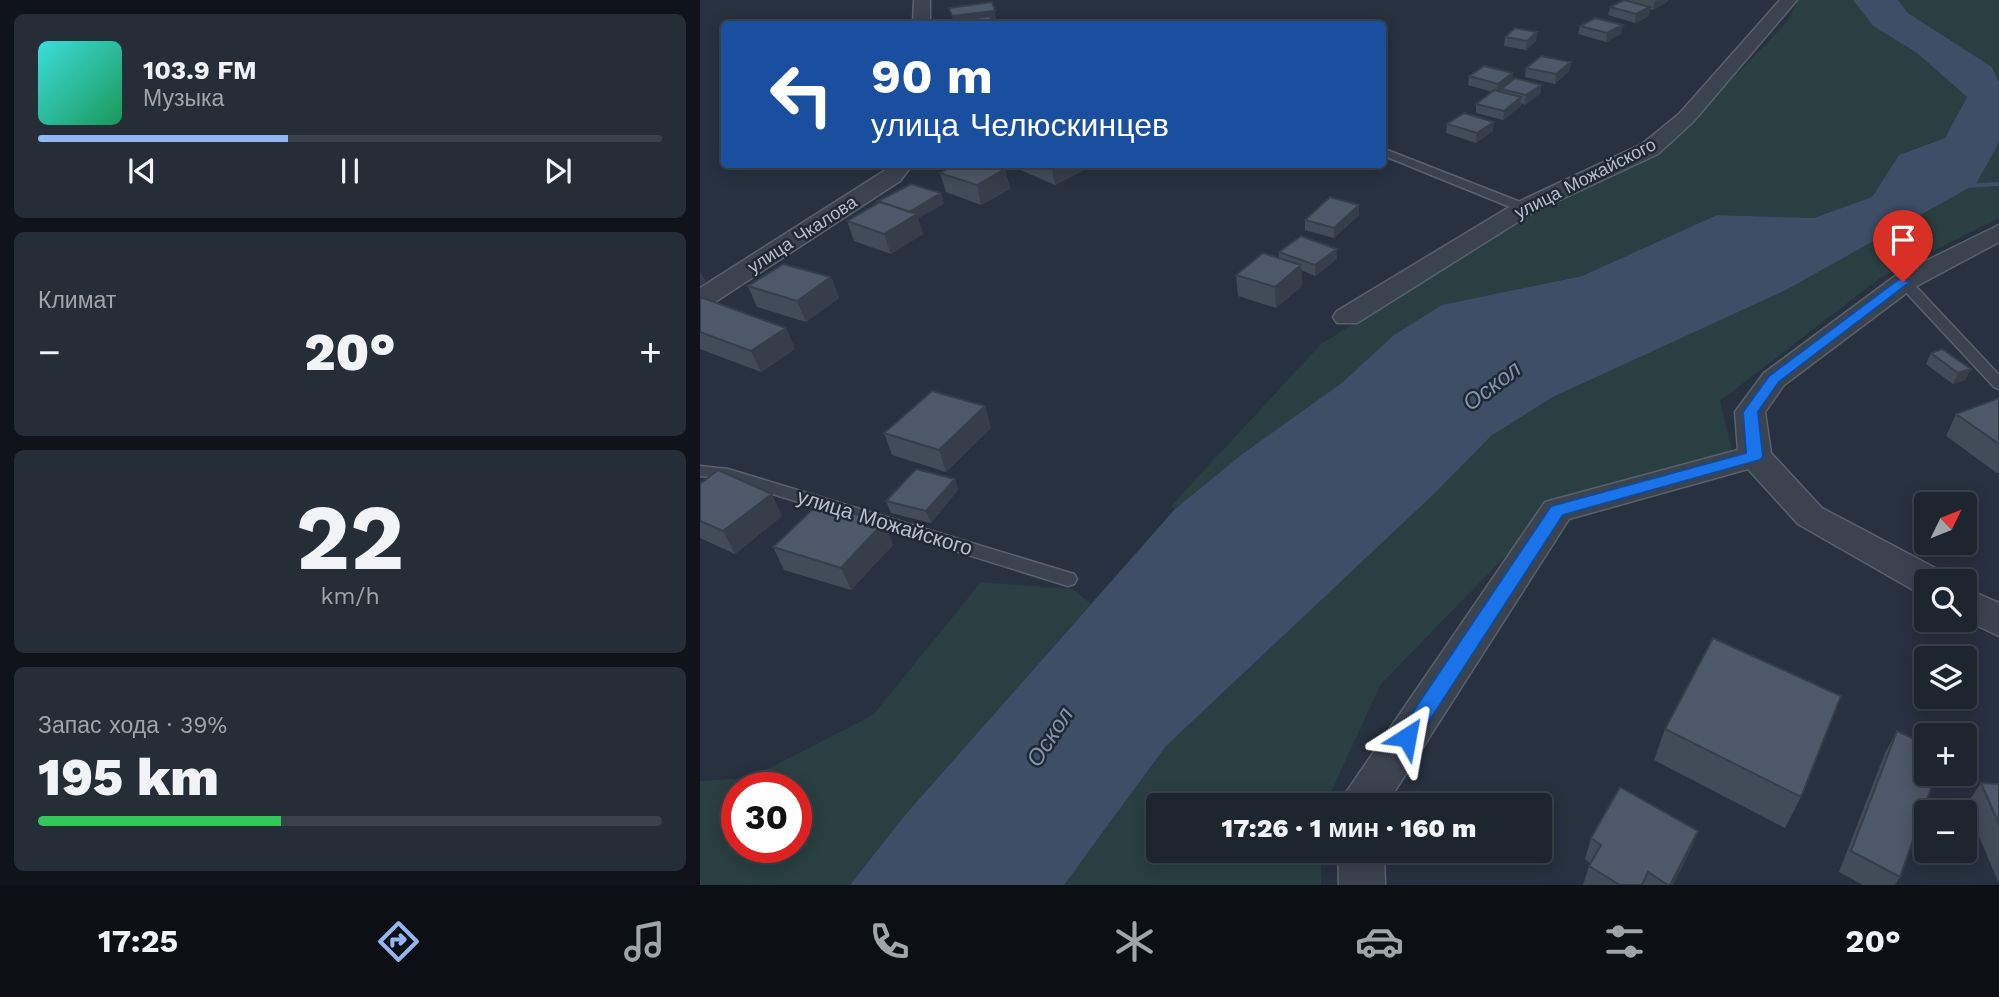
<!DOCTYPE html>
<html lang="ru">
<head>
<meta charset="utf-8">
<style>
  body { margin:0; font-family:"Work Sans",sans-serif; background:#252d37; color:#f1f3f6; height:100vh; display:flex; flex-direction:column; font-size:26px; white-space:nowrap }
  * { box-sizing:border-box; margin:0 }
  p { font-size:23px; color:#a0a5aa }
  .icon { flex:none; width:38px; height:38px; fill:none; stroke:currentColor; stroke-width:2; stroke-linecap:round; stroke-linejoin:round }
  .map { position:relative; flex:1; overflow:hidden }
  .side { display:flex; flex-direction:column; gap:14px; padding:14px; background:#10141a; width:700px }
  .side>* { flex:none }
  .hud { position:absolute; left:21px; top:21px; width:665px; height:147px; border-radius:7px; box-shadow:0 4px 18px #0003,0 0 0 2px #3b424b; background:#1a4fa0; color:#fff; overflow:hidden }
  .needle { width:46px; rotate:47deg }
  .controls { position:absolute; left:1214px; top:492px; display:grid; gap:14px }
  .controls a { display:grid; place-items:center; width:63px; height:63px; border-radius:7px; background:#1d252f; box-shadow:0 4px 18px #0003,0 0 0 2px #3b424b; font-size:35px }
  .speed { position:absolute; left:21px; top:772px; display:flex; gap:14px; font-size:35px; font-weight:700; text-align:center }
  .speed>* { display:grid; place-content:center; width:91px; height:91px; border-radius:50%; background:#1d252f; box-shadow:0 4px 18px #0003,0 0 0 2px #3b424b; line-height:1 }
  .speed .limit { border:10px solid #d22; background:#fff; color:#111 }
  .pin { position:absolute; display:grid; place-items:center; width:60px; height:60px; color:#fff; margin:-72px -30px; border-radius:50% 50% 50% 0; rotate:-45deg; box-shadow:0 0 7px #0007 }
  .pin .icon { rotate:45deg }
  .me { position:absolute; width:77px; margin:-38px; rotate:34deg; stroke-linejoin:round; filter:drop-shadow(0 0 5px #0008) }
  .turn { display:flex; align-items:center; gap:24px; height:147px; padding:0 35px; font-size:32px }
  .turn .icon { width:91px; height:91px; stroke-width:2.5 }
  .turn b { display:block; font-size:49px; line-height:60px }
  .big { font-size:52px; font-weight:800; line-height:1.1 }
  .side .card { flex:1; display:flex; flex-direction:column; justify-content:center; gap:10px; min-width:0; padding:0 24px; border-radius:10px; background:#252d37 }
  .side .dial { align-items:center; gap:0 }
  .dial b { font-size:91px; line-height:1 }
  .song { display:flex; align-items:center; gap:21px }
  .cover { width:84px; height:84px; border-radius:10px; background:linear-gradient(135deg,hsl(180 70% 55%),hsl(150 70% 35%)) }
  .played { height:7px; border-radius:4px; background:linear-gradient(90deg,#93b7f3 40%,#3b424b 40%) }
  .keys { display:flex; justify-content:space-around; direction:ltr }
  .heat { display:flex; justify-content:space-between; align-items:center; font-size:38px; direction:ltr }
  .charge { height:10px; border-radius:5px; background:linear-gradient(90deg,#34c759 39%,#3b424b 0) }
  .trip { position:absolute; left:446px; top:793px; width:406px; height:70px; border-radius:7px; background:#1d252f; box-shadow:0 4px 18px #0003,0 0 0 2px #3b424b; font-weight:800; line-height:70px; text-align:center }
  .dock { display:flex; height:112px; justify-content:space-around; align-items:center; background:#0c0f13; color:#a0a5aa }
  .dock .icon { width:49px; height:49px }
  .dock .active { color:#93b7f3 }
  .dock b { font-size:32px; color:#f1f3f6 }
  main { display:flex; flex:1; min-height:0 }
  .map>svg:first-child { display:block }
</style>
</head>
<body>
<main>
<section class="side">
<div class="card">
<div class="song"><i class="cover"></i><div><b>103.9 FM</b><p>Музыка</p></div></div>
<div class="played"></div>
<div class="keys"><svg class="icon" aria-label="previous" viewBox="0 0 24 24"><path d="M18 5L8 12l10 7zM5 5v14"/></svg><svg class="icon" aria-label="pause" viewBox="0 0 24 24"><path d="M8 5v14M16 5v14"/></svg><svg class="icon" aria-label="next" viewBox="0 0 24 24"><path d="M6 5l10 7-10 7zM19 5v14"/></svg></div>
</div>
<div class="card"><p>Климат</p>
<div class="heat"><a>−</a><b class="big">20°</b><a>+</a></div>
</div>
<div class="card dial"><b>22</b><p>km/h</p></div>
<div class="card"><p>Запас хода · 39%</p><b class="big">195 km</b><div class="charge"></div></div>
</section>
<div class="map">
<svg width="1299" height="885" viewBox="0 0 1299 885">
  <rect width="100%" height="100%" fill="#27313f"/>
  <path fill="#2a3f41" fill-rule="evenodd" d="M 1099,0 L 1153,0 L 1173,26 L 1217,53 L 1267,97 L 1245,138 L 1199,155 L 1172,197 L 1114,218 L 1017,215 L 882,276 L 742,305 L 694,336 L 643,382 L 541,455 L 475,509 L 471,506 L 621,344 L 826,216 L 965,149 L 1086,23 Z
    M 1198,0 L 1299,0 L 1299,82 L 1292,67 L 1208,13 Z
    M 1299,143 L 1299,218 L 1180,278 L 1020,401 L 1033,454 L 857,503 L 681,684 L 625,805 L 458,805 L 458,850 L 621,851 L 621,885 L 364,885 L 466,746 L 735,493 L 791,436 L 853,397 L 1086,290 L 1276,184 Z
    M 281,582 L 373,589 L 391,604 L 205,815 L 150,885 L 0,885 L 0,781 L 50,778 L 173,715 ZM 37,788 L 96,788 L 96,847 L 37,847 Z"/>
  <path fill="#3e4e67" d="M 1153,0 L 1198,0 L 1208,13 L 1292,67 L 1299,82 L 1299,143 L 1276,184 L 1086,290 L 853,397 L 791,436 L 735,493 L 466,746 L 364,885 L 150,885 L 205,815 L 475,509 L 541,455 L 643,382 L 694,335 L 742,305 L 882,276 L 1017,215 L 1114,218 L 1172,197 L 1199,155 L 1245,138 L 1267,97 L 1217,53 L 1173,26 Z"/>
  <g fill="none" stroke-linecap="round" stroke-linejoin="round">
    <path fill="#3e4e67" fill-rule="evenodd" d="M 1299,182 L 1299,186 L 1263,188 L 1259,186 L 1263,184 Z"/>
    <g stroke="#59616d" stroke-width="3">
      <path id="lane" d="M 682,148 L 828,205 L 830,208 L 824,212 L 820,211 L 682,155 Z
        M 1204,278 L 1209,279 L 1299,375 L 1299,389 L 1294,387 L 1199,285 L 1199,279 Z
        M 0,466 L 28,469 L 374,574 L 377,579 L 374,584 L 368,586 L 21,478 L 0,476 Z"/>
    </g>
    <g stroke="#59616d" stroke-width="3">
      <path id="street" d="M 214,0 L 230,0 L 230,24 L 213,24 Z
        M 1080,0 L 1097,0 L 993,122 L 958,154 L 832,213 L 657,323 L 637,323 L 633,317 L 637,311 L 816,203 L 942,144 L 979,114 Z
        M 190,164 L 213,164 L 200,181 L 9,306 L 0,308 L 0,288 L 184,171 Z
        M 1299,225 L 1299,242 L 1213,288 L 1084,385 L 1065,412 L 1071,453 L 1122,508 L 1241,571 L 1246,581 L 1227,581 L 1227,594 L 1215,591 L 1098,524 L 1048,469 L 869,519 L 686,805 L 640,805 L 647,791 L 845,502 L 1038,450 L 1035,412 L 1064,373 L 1195,276 Z
        M 1265,588 L 1299,603 L 1299,636 L 1265,620 Z
        M 638,850 L 684,850 L 685,885 L 639,885 Z"/>
    </g>
    <use href="#lane" fill="#3b434f" fill-rule="evenodd"/>
    <use href="#street" fill="#3b434f" fill-rule="evenodd"/>
  </g>
  <path fill="#424c59" d="M 928,0 L 968,0 L 967,2 L 953,10 L 950,9 L 949,16 L 935,23 L 908,15 L 910,7 L 928,1 Z
    M 880,26 L 921,34 L 906,42 L 878,34 Z
    M 837,32 L 836,41 L 826,50 L 804,46 L 805,37 Z
    M 871,62 L 869,71 L 855,84 L 825,77 L 826,68 Z
    M 769,76 L 812,80 L 841,85 L 840,94 L 825,105 L 821,103 L 820,107 L 803,120 L 776,113 L 776,104 L 792,92 L 768,85 Z
    M 747,124 L 793,131 L 776,143 L 746,133 Z
    M 315,164 L 386,164 L 386,169 L 355,185 L 316,168 Z
    M 305,169 L 310,189 L 281,205 L 246,192 L 240,173 Z
    M 241,193 L 244,204 L 218,218 L 223,234 L 191,254 L 154,241 L 147,221 L 179,203 L 178,201 Z
    M 659,205 L 659,215 L 634,238 L 605,230 L 605,220 Z
    M 579,252 L 637,259 L 615,276 L 601,270 L 602,286 L 576,308 L 538,296 L 536,275 L 579,258 Z
    M 131,277 L 139,298 L 106,322 L 57,307 L 48,286 Z
    M 0,297 L 86,328 L 95,349 L 61,372 L 0,349 Z
    M 1231,353 L 1271,369 L 1265,380 L 1253,384 L 1226,364 Z
    M 1299,398 L 1299,473 L 1297,473 L 1246,436 L 1256,414 Z
    M 285,406 L 291,428 L 246,472 L 192,455 L 184,433 Z
    M 255,479 L 258,490 L 231,523 L 191,513 L 186,501 Z
    M 0,484 L 82,516 L 35,554 L 0,538 Z
    M 184,522 L 193,545 L 151,590 L 84,570 L 73,547 Z
    M 965,729 L 1101,797 L 1085,828 L 954,760 Z
    M 1197,731 L 1200,877 L 1195,885 L 1163,885 L 1139,872 L 1185,753 Z
    M 1281,783 L 1299,784 L 1299,884 L 1266,805 Z
    M 998,831 L 989,853 L 973,885 L 883,885 L 890,863 L 885,859 L 891,838 Z"/>
  <path fill="#363e49" d="M 958,0 L 968,0 L 967,2 L 953,10 L 954,2 Z
    M 950,7 L 949,16 L 935,23 L 936,14 Z
    M 295,11 L 296,19 L 254,24 L 252,16 Z
    M 923,25 L 921,34 L 906,42 L 907,33 Z
    M 837,32 L 836,41 L 826,50 L 827,41 Z
    M 871,62 L 869,71 L 855,84 L 856,74 Z
    M 813,73 L 812,82 L 801,89 L 801,90 L 797,93 L 798,84 Z
    M 841,85 L 840,94 L 825,105 L 826,95 Z
    M 821,97 L 820,107 L 803,120 L 804,111 Z
    M 794,122 L 793,131 L 776,143 L 777,133 Z
    M 353,164 L 386,164 L 386,169 L 355,185 L 351,165 Z
    M 305,169 L 310,189 L 281,205 L 277,185 Z
    M 241,193 L 244,204 L 218,218 L 223,234 L 191,254 L 184,234 L 208,212 Z
    M 659,205 L 659,215 L 634,238 L 634,228 Z
    M 637,249 L 637,259 L 615,276 L 615,265 Z
    M 601,265 L 602,286 L 576,308 L 575,287 Z
    M 0,272 L 1,272 L 6,282 L 0,286 Z
    M 131,277 L 139,298 L 106,322 L 97,301 Z
    M 86,328 L 95,349 L 61,372 L 51,351 Z
    M 1271,369 L 1265,380 L 1253,384 L 1258,373 Z
    M 285,406 L 291,428 L 246,472 L 239,450 Z
    M 255,479 L 258,490 L 231,523 L 226,511 Z
    M 72,494 L 82,516 L 35,554 L 23,531 Z
    M 184,522 L 193,545 L 151,590 L 141,568 Z
    M 998,831 L 989,853 L 973,885 L 970,885 Z"/>
  <path fill="#4d5868" stroke="#363e49" stroke-width="2" d="M 924,0 L 950,7 L 936,14 L 910,7 Z
    M 292,2 L 295,11 L 252,16 L 249,8 Z
    M 290,16 L 293,24 L 264,24 L 263,20 Z
    M 895,18 L 923,25 L 907,33 L 880,26 Z
    M 815,28 L 837,32 L 827,41 L 805,37 Z
    M 841,56 L 871,62 L 856,74 L 826,68 Z
    M 784,66 L 813,73 L 798,84 L 769,76 Z
    M 815,78 L 841,85 L 826,95 L 801,89 Z
    M 794,90 L 821,97 L 804,111 L 776,104 Z
    M 764,113 L 794,122 L 777,133 L 747,124 Z
    M 256,164 L 291,164 L 305,169 L 277,185 L 240,173 Z
    M 211,184 L 241,193 L 209,212 L 178,201 Z
    M 630,197 L 659,205 L 634,228 L 605,220 Z
    M 180,202 L 217,214 L 184,234 L 147,221 Z
    M 601,236 L 637,249 L 615,265 L 579,252 Z
    M 563,253 L 601,265 L 575,287 L 536,275 Z
    M 83,264 L 131,277 L 97,301 L 48,286 Z
    M 0,297 L 86,328 L 51,351 L 0,332 Z
    M 1242,349 L 1271,369 L 1258,373 L 1231,353 Z
    M 232,391 L 285,406 L 239,450 L 184,433 Z
    M 1299,398 L 1299,444 L 1256,414 Z
    M 216,469 L 255,479 L 226,511 L 186,501 Z
    M 18,470 L 72,494 L 23,531 L 0,521 L 0,484 Z
    M 118,504 L 184,522 L 141,568 L 73,547 Z
    M 1013,638 L 1141,696 L 1101,797 L 965,729 Z
    M 1197,731 L 1227,745 L 1227,774 L 1236,774 L 1200,877 L 1151,851 Z
    M 1281,783 L 1299,784 L 1299,824 Z
    M 920,787 L 998,831 L 970,885 L 968,885 L 948,872 L 942,885 L 920,885 L 889,866 L 901,845 L 891,838 Z"/>
  <path fill="#1a73e8" stroke="#114b97" stroke-width="2" d="M 1199,279 L 1210,282 L 1079,382 L 1058,412 L 1063,456 L 1060,460 L 863,515 L 715,743 L 707,746 L 700,743 L 697,737 L 700,731 L 851,506 L 1046,453 L 1043,412 L 1069,376 Z"/>
  <g text-anchor="middle" dominant-baseline="central" stroke-width="5" stroke-linejoin="round" paint-order="stroke">
    <g font-size="18" fill="#b7beca" stroke="#202834">
      <text transform="translate(885 178) rotate(-27)">улица Можайского</text>
      <text transform="translate(102 234) rotate(-33)">улица Чкалова</text>
    </g>
    <g font-size="21" fill="#b7beca" stroke="#202834">
      <text transform="translate(185 522) rotate(17)">улица Можайского</text>
    </g>
    <g font-size="23" font-style="italic" fill="#8194af" stroke="#202834">
      <text transform="translate(792 386) rotate(-37)">Оскол</text>
      <text transform="translate(350 737) rotate(-57)">Оскол</text>
    </g>
  </g>
</svg>
<div class="controls">
<a><svg class="needle" viewBox="-14 -14 28 28"><path d="M0-13l5 13h-10z" fill="#e53935"/><path d="M0 13l5-13h-10z" fill="#a0a5aa"/></svg></a>
<a><svg class="icon" aria-label="search" viewBox="0 0 24 24"><circle cx="10" cy="10" r="6"/><path d="M15 15l6 6"/></svg></a>
<a><svg class="icon" aria-label="layers" viewBox="0 0 24 24"><path d="M12 4l9 5-9 5-9-5zM3 14l9 5 9-5"/></svg></a>
<a>+</a>
<a>−</a>
</div>
<div class="speed"><div class="limit">30</div></div>
<div class="pin" style="left:1203px;top:282px;background:#d93025"><svg class="icon" aria-label="arrive" viewBox="0 0 24 24"><path d="M6 21V4h12l-3 4 3 4H6"/></svg></div>
<svg class="me" style="left:707px;top:737px" viewBox="-20 -20 40 40"><path d="M0-17L14 15 0 8-14 15z" fill="#1a73e8" stroke="#fff" stroke-width="4"/></svg>
<div class="trip">17:26 · 1 мин · 160 m</div>
<div class="hud">
<div class="turn"><svg class="icon" aria-label="left" viewBox="0 0 24 24"><path d="M17 20v-9H6M10 6l-5 5 5 5"/></svg><div><b>90 m</b>улица Челюскинцев</div></div>
</div>
</div>
</main>
<nav class="dock">
<b>17:25</b>
<svg class="icon active" aria-label="directions" viewBox="0 0 24 24"><path d="M12 3l9 9-9 9-9-9zM9 14v-3h6M13 9l2 2-2 2"/></svg>
<svg class="icon" aria-label="music" viewBox="0 0 24 24"><path d="M9 18V5l10-2v13"/><circle cx="6" cy="18" r="3"/><circle cx="16" cy="16" r="3"/></svg>
<svg class="icon" aria-label="phone" viewBox="0 0 24 24"><path d="M5 4h4l2 5-3 2q2 4 5 5l2-3 5 2v4C11 20 4 13 5 4z"/></svg>
<svg class="icon" aria-label="climate" viewBox="0 0 24 24"><path d="M12 3v18M4 7l16 10M4 17L20 7"/></svg>
<svg class="icon" aria-label="car" viewBox="0 0 24 24"><path d="M5 17H2v-5l4-1 3-4h7l3 4 3 1v5h-3M9 17h6M6 11h13"/><circle cx="7" cy="17" r="2"/><circle cx="17" cy="17" r="2"/></svg>
<svg class="icon" aria-label="filters" viewBox="0 0 24 24"><path d="M4 7h16M4 17h16"/><circle cx="9" cy="7" r="2"/><circle cx="15" cy="17" r="2"/></svg>
<b>20°</b>
</nav>
</body>
</html>
